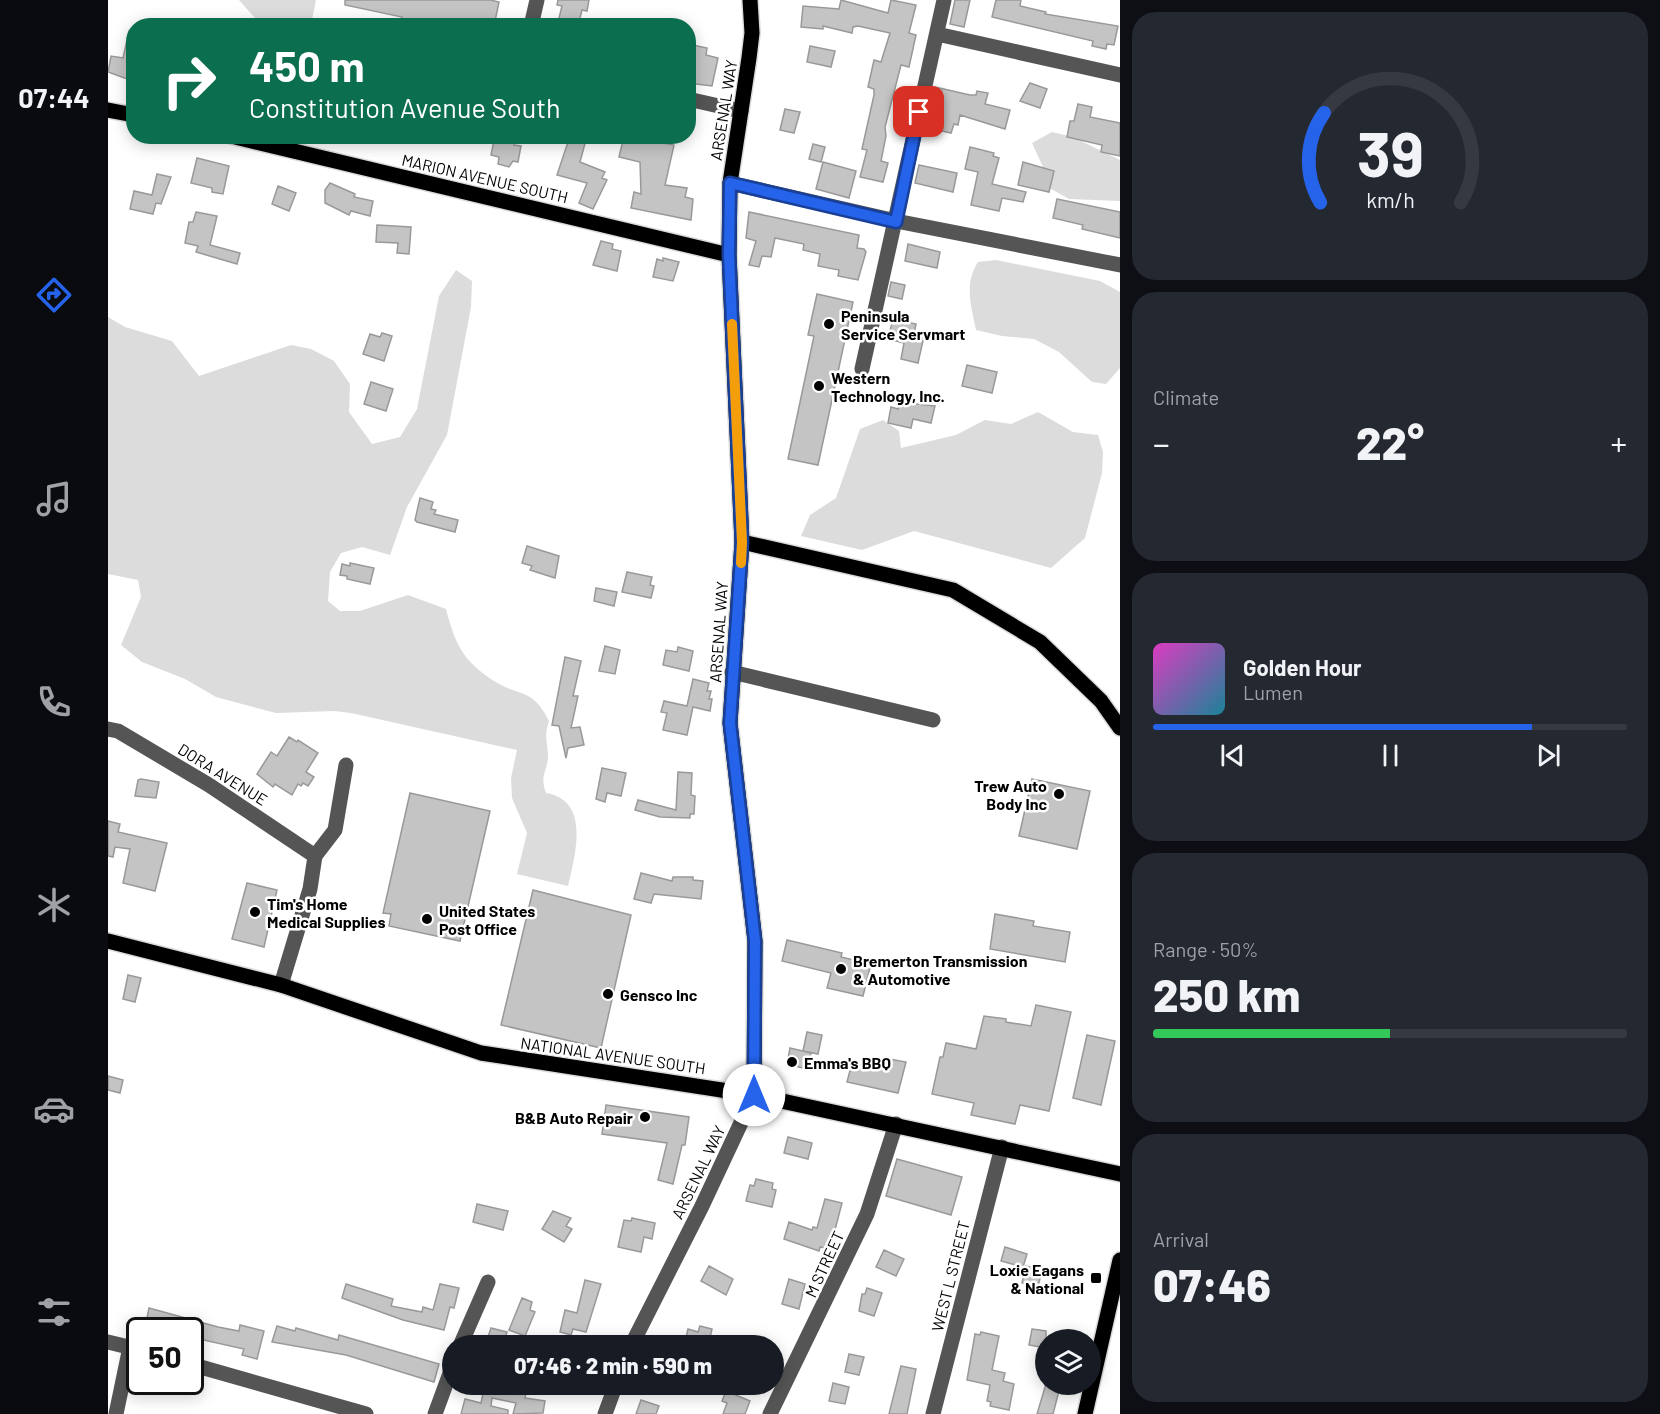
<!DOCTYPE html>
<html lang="en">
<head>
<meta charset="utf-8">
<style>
  body { margin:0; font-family:Barlow,sans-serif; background:#242831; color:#f1f3f6; height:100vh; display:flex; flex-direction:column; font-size:22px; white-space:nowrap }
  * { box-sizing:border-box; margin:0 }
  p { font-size:20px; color:#9ea1a6 }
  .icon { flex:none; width:33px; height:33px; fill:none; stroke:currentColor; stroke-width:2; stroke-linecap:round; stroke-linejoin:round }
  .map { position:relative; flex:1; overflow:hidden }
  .sheet { display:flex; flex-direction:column; gap:12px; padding:12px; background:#0d0f14; width:540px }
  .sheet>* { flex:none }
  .hud { position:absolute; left:18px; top:18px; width:570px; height:126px; border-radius:24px; box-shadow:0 3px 15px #0003; background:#0b6e4f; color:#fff; overflow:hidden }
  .controls { position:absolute; left:927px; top:1329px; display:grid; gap:12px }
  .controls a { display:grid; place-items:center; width:66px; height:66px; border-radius:50%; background:#171b24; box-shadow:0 3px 15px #0003; font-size:30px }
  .speed { position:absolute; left:18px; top:1317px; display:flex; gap:12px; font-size:30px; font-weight:700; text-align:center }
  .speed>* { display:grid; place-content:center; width:78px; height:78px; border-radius:50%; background:#171b24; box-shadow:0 3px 15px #0003; line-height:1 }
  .speed .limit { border:3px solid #111; border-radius:9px; background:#fff; color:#111 }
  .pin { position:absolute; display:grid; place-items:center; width:51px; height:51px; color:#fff; margin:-26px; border-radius:12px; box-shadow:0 3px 9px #0006 }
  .me { position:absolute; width:66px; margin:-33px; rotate:0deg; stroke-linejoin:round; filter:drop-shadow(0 0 4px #0008) }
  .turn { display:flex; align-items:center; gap:21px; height:126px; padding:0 24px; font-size:27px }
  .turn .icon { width:78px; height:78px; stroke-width:2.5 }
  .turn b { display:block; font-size:42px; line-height:51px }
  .big { font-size:45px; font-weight:800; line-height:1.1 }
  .sheet .card { flex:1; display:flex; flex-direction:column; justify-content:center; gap:9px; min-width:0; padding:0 21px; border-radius:24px; background:#242831 }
  .sheet .dial { align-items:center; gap:0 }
  .dial svg { height:156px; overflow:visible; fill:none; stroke:#363941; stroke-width:7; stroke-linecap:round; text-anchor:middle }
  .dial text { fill:#f1f3f6; stroke:none }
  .song { display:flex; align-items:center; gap:18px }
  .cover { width:72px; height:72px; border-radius:9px; background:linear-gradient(135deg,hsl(310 70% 55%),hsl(190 70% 35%)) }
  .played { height:6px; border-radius:3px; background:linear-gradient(90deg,#2563eb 80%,#363941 80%) }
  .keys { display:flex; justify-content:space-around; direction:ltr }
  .heat { display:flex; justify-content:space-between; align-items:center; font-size:33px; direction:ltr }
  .charge { height:9px; border-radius:4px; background:linear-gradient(90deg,#34c759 50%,#363941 0) }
  .trip { position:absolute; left:334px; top:1335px; width:342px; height:60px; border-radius:30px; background:#171b24; box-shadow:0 3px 15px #0003; font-weight:800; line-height:60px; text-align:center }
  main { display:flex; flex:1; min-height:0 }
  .dock { display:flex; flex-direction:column; width:108px; justify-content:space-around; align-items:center; background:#090b0e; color:#9ea1a6 }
  .dock .icon { width:42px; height:42px }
  .dock .selected { color:#2563eb }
  .dock b { font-size:27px; color:#f1f3f6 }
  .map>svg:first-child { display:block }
</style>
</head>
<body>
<main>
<nav class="dock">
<b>07:44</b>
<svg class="icon selected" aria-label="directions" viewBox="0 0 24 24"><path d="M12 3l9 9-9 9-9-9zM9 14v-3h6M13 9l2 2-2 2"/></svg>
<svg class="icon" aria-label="music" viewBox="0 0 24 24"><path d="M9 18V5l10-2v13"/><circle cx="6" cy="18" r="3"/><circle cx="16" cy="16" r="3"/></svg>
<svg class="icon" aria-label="phone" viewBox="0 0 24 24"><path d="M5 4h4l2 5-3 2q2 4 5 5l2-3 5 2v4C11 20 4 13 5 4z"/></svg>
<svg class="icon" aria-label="climate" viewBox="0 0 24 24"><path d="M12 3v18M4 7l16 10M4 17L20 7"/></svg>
<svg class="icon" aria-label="car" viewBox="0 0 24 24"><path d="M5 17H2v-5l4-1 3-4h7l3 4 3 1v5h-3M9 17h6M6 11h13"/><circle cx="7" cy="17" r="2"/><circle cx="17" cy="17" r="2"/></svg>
<svg class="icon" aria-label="filters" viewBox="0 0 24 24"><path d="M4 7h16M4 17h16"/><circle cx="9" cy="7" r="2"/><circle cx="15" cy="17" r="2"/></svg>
</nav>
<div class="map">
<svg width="1012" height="1414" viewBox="0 0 1012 1414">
  <rect width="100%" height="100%" fill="#fff"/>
  <path fill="#dcdcdc" d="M 131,0 L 208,0 L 203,25 L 154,26 Z
    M 944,132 L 965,137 L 1012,160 L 1012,201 L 961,199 L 936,185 L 935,167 L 924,143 Z
    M 888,260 L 992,281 L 1012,292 L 1012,368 L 998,384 L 984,382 L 951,352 L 926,339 L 894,336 L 868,330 C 863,305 856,284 870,262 Z
    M 348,270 L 364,281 L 363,307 L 339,435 L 299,507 L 282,555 L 254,547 L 233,553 L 222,572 L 220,601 L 232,611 L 252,611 L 300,595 L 338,609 C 347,644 355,661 386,681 C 413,698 424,687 441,721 C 436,736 439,740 440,755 C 440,771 431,775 438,793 C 483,800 467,856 460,886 L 409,874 L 419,833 L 404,798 L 403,778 L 409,750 L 243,713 L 226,711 L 168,713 L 108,697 L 77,679 L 34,662 L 13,645 L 33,597 L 30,580 L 0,574 L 0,317 L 17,327 L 64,341 L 91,376 L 183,345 L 203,349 L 226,361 L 242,384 L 241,412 L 264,444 L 292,437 L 309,409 L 331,296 Z
    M 930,412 L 965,432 L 990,435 L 995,452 L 994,473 L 977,538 L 943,568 L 806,531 L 754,550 L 693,536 L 702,515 L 728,498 L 752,429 L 775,420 L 791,431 L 793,448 L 848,435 L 877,420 L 903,424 Z"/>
  <path fill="#c4c4c4" stroke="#999" stroke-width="1.5" d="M 237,0 L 382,0 L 391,2 L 386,26 L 293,26 L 294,17 L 237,5 Z
    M 450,0 L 481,0 L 479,11 L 474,10 L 470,26 L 449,26 L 454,6 L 449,5 Z
    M 733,0 L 780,13 L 783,0 L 808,5 L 801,33 L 808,35 L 801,67 L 793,65 L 777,127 L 778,136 L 773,161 L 780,163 L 775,182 L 752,177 L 759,150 L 754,149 L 766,95 L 766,89 L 760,87 L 766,60 L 773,62 L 782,33 L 750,26 L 745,27 L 744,33 L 715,26 L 715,29 L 693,27 L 695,6 L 731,9 Z
    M 847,0 L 862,0 L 856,27 L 842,24 Z
    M 888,0 L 913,0 L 912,6 L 938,12 L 937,14 L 1010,26 L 1006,45 L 999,44 L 998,49 L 984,46 L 985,41 L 884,17 Z
    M 21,31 L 26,32 L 26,78 L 23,77 L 22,80 L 0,72 L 3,56 L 15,58 Z
    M 580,44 L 599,48 L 598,55 L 610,58 L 604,86 L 580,83 Z
    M 702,46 L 727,51 L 723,67 L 699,62 Z
    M 922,83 L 939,89 L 932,108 L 912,101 Z
    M 827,87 L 862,95 L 868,95 L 869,91 L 880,93 L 877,104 L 902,110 L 897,129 L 852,115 L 850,125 L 846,124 L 843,133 L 820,128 Z
    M 970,104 L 984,107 L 982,117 L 1012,123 L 1012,156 L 993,152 L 994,145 L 959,137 L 962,121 L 966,121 Z
    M 677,109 L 692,112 L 686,133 L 672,130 Z
    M 393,136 L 407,139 L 406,145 L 413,146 L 410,162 L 405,161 L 401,167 L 390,164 L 391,157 L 383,155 L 386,140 L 392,141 Z
    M 462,136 L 479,136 L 472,162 L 497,172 L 494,178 L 499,180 L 485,209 L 471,203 L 479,183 L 449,175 Z
    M 516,136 L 566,145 L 557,185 L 579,188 L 577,197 L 585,199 L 583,220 L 523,208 L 526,192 L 533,194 L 532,162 L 511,157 Z
    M 705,144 L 717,147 L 713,162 L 701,159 Z
    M 862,147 L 886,153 L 885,156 L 891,158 L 884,184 L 918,192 L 915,202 L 894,198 L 891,211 L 863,205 L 870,172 L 857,169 Z
    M 89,158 L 121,166 L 115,194 L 104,192 L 104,188 L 83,183 Z
    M 715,162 L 748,171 L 741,198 L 708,189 Z
    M 915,162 L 946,171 L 941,192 L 910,185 Z
    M 811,165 L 849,173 L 845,192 L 807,183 Z
    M 49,174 L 63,177 L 53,204 L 48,203 L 45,214 L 22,209 L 26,191 L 44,195 Z
    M 222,183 L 247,194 L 246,197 L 265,201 L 262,216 L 243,211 L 241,215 L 217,203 L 217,190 Z
    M 170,186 L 188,193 L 181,211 L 164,204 Z
    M 949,199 L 1012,212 L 1012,238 L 974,229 L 975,225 L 945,218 Z
    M 88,212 L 109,216 L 102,245 L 132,253 L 129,264 L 88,252 L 90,246 L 77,243 L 81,222 L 85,222 Z
    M 641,212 L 751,235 L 749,248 L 756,249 L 758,252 L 750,280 L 730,276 L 731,270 L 710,266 L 712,254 L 695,250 L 696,244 L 667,238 L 663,257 L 654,256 L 651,267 L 641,265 L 648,241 L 638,238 Z
    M 269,225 L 303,227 L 301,254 L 289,253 L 290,243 L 268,242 Z
    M 493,241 L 505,244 L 504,249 L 513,251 L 509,271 L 485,265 Z
    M 800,244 L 832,252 L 829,268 L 797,261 Z
    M 555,258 L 571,262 L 565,281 L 545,277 L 549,259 L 555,261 Z
    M 783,282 L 797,285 L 794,299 L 780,296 Z
    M 709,294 L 745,302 L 710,465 L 680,459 L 706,336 L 700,335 Z
    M 785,319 L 808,324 L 806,334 L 816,336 L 810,363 L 793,359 L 796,343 L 780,339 Z
    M 274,333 L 284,336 L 276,361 L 255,354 L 262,334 L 272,337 Z
    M 859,365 L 889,372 L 884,393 L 854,386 Z
    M 263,382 L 285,389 L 278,411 L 256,404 Z
    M 791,402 L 827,406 L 823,423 L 805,419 L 803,428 L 780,423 L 783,407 L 790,409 Z
    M 312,498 L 325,502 L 323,509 L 328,510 L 326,514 L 350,520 L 347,532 L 309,522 L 307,520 Z
    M 419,546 L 451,556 L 447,578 L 422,570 L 424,566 L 414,563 Z
    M 242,563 L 266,568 L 262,584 L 239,579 L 239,576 L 232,575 L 234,564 L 242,566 Z
    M 519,572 L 544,577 L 542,585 L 546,586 L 543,598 L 514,592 Z
    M 488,588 L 509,592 L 506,606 L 486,601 Z
    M 497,646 L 512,650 L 507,674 L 491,671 Z
    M 570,647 L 585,651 L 581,671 L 555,665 L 558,650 L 569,652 Z
    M 457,657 L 473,661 L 465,696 L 470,696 L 463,728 L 472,727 L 476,745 L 460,748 L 458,758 L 451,726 L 444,725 Z
    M 585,679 L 601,683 L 599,691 L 603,691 L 601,699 L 604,699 L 602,711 L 585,707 L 579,735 L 555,730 L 559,713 L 553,712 L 556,701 L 579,706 Z
    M 181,737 L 189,742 L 190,740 L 210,753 L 198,772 L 206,777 L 200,786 L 195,783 L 193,786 L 190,784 L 184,795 L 167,784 L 165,787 L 149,774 L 163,752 L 169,756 Z
    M 494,768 L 518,773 L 513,796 L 499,793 L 497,802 L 488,799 Z
    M 570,772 L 584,773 L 583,795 L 587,796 L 586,814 L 582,814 L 582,818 L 552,817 L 527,810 L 530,800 L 568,810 Z
    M 33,779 L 51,782 L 48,798 L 27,796 L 30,780 Z
    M 924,779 L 982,791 L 969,849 L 911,836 Z
    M 302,793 L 382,811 L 352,941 L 281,926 L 283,914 L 275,913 Z
    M 0,821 L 12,824 L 10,832 L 59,843 L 47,891 L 15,883 L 22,849 L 7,847 L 5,857 L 0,856 Z
    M 533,873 L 564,881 L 565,877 L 585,877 L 585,880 L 595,881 L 593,899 L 546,894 L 543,903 L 526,899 Z
    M 139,883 L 169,890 L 156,947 L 124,939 Z
    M 425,890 L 523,915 L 493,1048 L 393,1025 Z
    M 887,914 L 926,921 L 925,926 L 962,932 L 957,962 L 882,949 Z
    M 679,940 L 734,953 L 733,957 L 763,964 L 755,996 L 719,988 L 723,973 L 674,961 Z
    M 20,975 L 33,978 L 27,1002 L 15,999 Z
    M 928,1005 L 963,1012 L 941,1111 L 912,1105 L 907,1124 L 863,1115 L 866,1103 L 824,1094 L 832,1057 L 835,1057 L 838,1043 L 868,1049 L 876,1016 L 898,1019 L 898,1022 L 923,1026 Z
    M 699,1032 L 714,1035 L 710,1054 L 695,1051 Z
    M 979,1035 L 1007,1041 L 993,1105 L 965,1098 Z
    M 682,1048 L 703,1053 L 699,1069 L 679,1064 Z
    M 776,1058 L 798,1062 L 790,1093 L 739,1082 L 744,1063 L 773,1069 Z
    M 0,1076 L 15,1080 L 12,1093 L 0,1090 Z
    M 498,1105 L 581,1117 L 577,1145 L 574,1145 L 565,1184 L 550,1180 L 559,1143 L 494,1134 Z
    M 680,1137 L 704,1143 L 700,1159 L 676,1153 Z
    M 789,1159 L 854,1177 L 843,1215 L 778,1196 Z
    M 648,1179 L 665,1183 L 664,1189 L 668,1190 L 664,1207 L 638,1201 L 642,1185 L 646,1186 Z
    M 717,1199 L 734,1203 L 722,1249 L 712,1247 L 711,1251 L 676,1239 L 681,1222 L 704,1230 L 705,1227 L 709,1228 Z
    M 369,1204 L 400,1211 L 395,1230 L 365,1222 Z
    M 445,1211 L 463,1218 L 458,1226 L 464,1229 L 456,1242 L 434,1229 Z
    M 524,1218 L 547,1223 L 544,1239 L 536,1237 L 533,1252 L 510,1247 L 516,1220 L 523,1221 Z
    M 897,1247 L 919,1254 L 915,1267 L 893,1261 Z
    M 776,1250 L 796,1259 L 788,1276 L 768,1267 Z
    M 601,1266 L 625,1279 L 618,1295 L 593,1281 Z
    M 918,1266 L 934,1270 L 930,1287 L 914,1283 Z
    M 681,1279 L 697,1284 L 691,1309 L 674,1304 Z
    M 477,1280 L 493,1284 L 478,1332 L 465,1329 L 463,1335 L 452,1332 L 457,1310 L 469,1313 Z
    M 238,1284 L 285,1299 L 283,1306 L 314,1312 L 315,1307 L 325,1310 L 332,1284 L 351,1288 L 346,1308 L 342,1307 L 336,1330 L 295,1320 L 234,1298 Z
    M 759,1288 L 774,1293 L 766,1316 L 751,1311 L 754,1294 L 757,1294 Z
    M 414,1298 L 424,1302 L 422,1310 L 427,1312 L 417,1336 L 401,1330 Z
    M 41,1308 L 110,1327 L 131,1331 L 132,1325 L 156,1331 L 149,1359 L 134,1355 L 136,1349 L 82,1337 L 82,1330 L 48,1330 L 49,1327 L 38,1323 Z
    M 169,1326 L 187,1331 L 188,1328 L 230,1340 L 231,1335 L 331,1364 L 326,1382 L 238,1355 L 164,1342 Z
    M 592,1326 L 604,1329 L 600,1346 L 576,1346 L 580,1329 L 590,1332 Z
    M 383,1328 L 399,1332 L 395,1346 L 377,1346 Z
    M 924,1329 L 938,1331 L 938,1348 L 921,1345 Z
    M 873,1332 L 891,1336 L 884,1370 L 897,1373 L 895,1381 L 906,1384 L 901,1410 L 882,1406 L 883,1402 L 879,1401 L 882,1385 L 859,1380 L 867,1334 L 872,1335 Z
    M 741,1354 L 756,1357 L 751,1375 L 737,1372 Z
    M 793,1366 L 808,1369 L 799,1414 L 781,1414 Z
    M 725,1383 L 741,1387 L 737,1404 L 721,1401 Z
    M 377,1384 L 420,1384 L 417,1398 L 437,1401 L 435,1413 L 405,1414 L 408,1403 L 384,1398 L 383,1406 L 400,1410 L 400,1414 L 353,1414 L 357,1399 L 373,1403 Z
    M 938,1384 L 952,1387 L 945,1414 L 929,1414 Z
    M 618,1391 L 642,1401 L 637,1414 L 615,1414 L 619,1403 L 614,1401 Z
    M 533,1400 L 551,1406 L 548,1414 L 528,1414 Z"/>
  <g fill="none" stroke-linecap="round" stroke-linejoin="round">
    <g stroke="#dbdbdb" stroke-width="18">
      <path id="major" d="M 642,0 L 644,33 L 641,58 L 622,183 L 621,255 L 634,542 L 622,723 L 647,941 L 646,1095
        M 0,110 L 26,115
        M 123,136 L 621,255
        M 634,542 L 845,590 L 932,642 L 993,701 L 1012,728
        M 0,941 L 173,985 L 373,1053 L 646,1095 L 1012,1174
        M 977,1414 L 1012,1260"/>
    </g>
    <path stroke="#555" stroke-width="15" d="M 423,26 L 429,0
      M 829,34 L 1012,75
      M 580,99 L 633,111
      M 622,183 L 788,221 L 1012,265
      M 754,369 L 836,0
      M 624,672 L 825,720
      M 0,729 L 10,731 L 101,785 L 207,856
      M 173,985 L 202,889 L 207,856 L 227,830 L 238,765
      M 0,1342 L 29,1349
      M 352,1346 L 380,1282
      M 523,1346 L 594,1206 L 646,1095
      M 82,1364 L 258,1414
      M 8,1414 L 22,1347
      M 327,1414 L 345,1365
      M 497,1414 L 508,1384
      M 662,1414 L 759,1214 L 788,1124
      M 825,1414 L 894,1147"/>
    <use href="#major" stroke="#000" stroke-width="15"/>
  </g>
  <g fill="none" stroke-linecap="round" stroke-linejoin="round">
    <g stroke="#184099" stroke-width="15">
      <path id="route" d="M 646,1095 L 647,941 L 622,723 L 634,542 L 621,255 L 622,183 L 788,222 L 811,112"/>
    </g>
    <use href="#route" stroke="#2563eb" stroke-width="10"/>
    <path stroke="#f59e0b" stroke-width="10" d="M 624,324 L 634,542 L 633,563"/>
  </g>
  <g fill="#000" stroke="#fff" stroke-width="2">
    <circle cx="721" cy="324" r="6"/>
    <circle cx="711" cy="386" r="6"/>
    <circle cx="951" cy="794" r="6"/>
    <circle cx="147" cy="912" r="6"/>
    <circle cx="319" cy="919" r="6"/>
    <circle cx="733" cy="969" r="6"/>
    <circle cx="500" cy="994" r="6"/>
    <circle cx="684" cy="1062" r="6"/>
    <circle cx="537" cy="1117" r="6"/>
    <rect x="982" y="1272" width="12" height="12" rx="3"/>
  </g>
  <g text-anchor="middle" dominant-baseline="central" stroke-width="5" stroke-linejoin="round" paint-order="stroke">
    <g font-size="16" fill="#000" stroke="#fff">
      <text transform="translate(615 110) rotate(-81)">ARSENAL WAY</text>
      <text transform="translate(377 178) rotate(13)">MARION AVENUE SOUTH</text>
      <text transform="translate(610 632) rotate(-86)">ARSENAL WAY</text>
      <text transform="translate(115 774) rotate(32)">DORA AVENUE</text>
      <text transform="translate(505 1055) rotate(8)">NATIONAL AVENUE SOUTH</text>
      <text transform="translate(590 1172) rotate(-64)">ARSENAL WAY</text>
      <text transform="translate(716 1264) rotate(-65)">M STREET</text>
      <text transform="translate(842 1276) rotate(-76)">WEST L STREET</text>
    </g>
    <g font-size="16" font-weight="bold" fill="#000" stroke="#fff" text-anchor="start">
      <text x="733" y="315">Peninsula<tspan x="733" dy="18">Service Servmart</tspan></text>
      <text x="723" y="377">Western<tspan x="723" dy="18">Technology, Inc.</tspan></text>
      <text x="939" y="785" text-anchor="end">Trew Auto<tspan x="939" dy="18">Body Inc</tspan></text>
      <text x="159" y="903">Tim's Home<tspan x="159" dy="18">Medical Supplies</tspan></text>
      <text x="331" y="910">United States<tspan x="331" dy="18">Post Office</tspan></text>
      <text x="745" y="960">Bremerton Transmission<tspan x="745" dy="18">&amp; Automotive</tspan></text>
      <text x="512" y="994">Gensco Inc</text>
      <text x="696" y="1062">Emma's BBQ</text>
      <text x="525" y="1117" text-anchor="end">B&amp;B Auto Repair</text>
      <text x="976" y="1269" text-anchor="end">Loxie Eagans<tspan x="976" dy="18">&amp; National</tspan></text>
    </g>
  </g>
</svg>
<div class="controls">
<a><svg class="icon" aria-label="layers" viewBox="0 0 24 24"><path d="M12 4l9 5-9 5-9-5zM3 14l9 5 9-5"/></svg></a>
</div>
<div class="speed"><div class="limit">50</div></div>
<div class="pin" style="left:811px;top:112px;background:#d93025"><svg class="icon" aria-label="arrive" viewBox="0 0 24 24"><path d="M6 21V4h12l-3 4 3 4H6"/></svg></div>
<svg class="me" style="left:646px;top:1095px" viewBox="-20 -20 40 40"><circle r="19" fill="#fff"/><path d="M0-13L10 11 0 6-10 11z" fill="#2563eb"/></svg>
<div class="trip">07:46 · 2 min · 590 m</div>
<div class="hud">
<div class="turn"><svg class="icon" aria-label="right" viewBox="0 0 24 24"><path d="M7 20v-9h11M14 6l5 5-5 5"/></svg><div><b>450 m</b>Constitution Avenue South</div></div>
</div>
</div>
<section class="sheet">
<div class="card dial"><svg viewBox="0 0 100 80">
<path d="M14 69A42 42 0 1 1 86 69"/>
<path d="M14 69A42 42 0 0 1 16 23" stroke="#2563eb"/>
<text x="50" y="56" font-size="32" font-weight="700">39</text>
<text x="50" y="72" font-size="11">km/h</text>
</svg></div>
<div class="card"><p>Climate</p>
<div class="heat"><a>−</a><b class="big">22°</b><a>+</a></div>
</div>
<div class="card">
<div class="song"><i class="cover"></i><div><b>Golden Hour</b><p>Lumen</p></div></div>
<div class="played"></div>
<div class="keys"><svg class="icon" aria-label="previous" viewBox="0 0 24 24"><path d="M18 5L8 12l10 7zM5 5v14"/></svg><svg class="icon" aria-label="pause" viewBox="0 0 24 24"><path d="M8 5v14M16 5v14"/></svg><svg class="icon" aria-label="next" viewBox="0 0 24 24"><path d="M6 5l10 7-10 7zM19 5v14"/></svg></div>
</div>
<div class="card"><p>Range · 50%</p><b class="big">250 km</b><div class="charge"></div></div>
<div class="card"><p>Arrival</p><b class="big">07:46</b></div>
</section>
</main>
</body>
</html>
